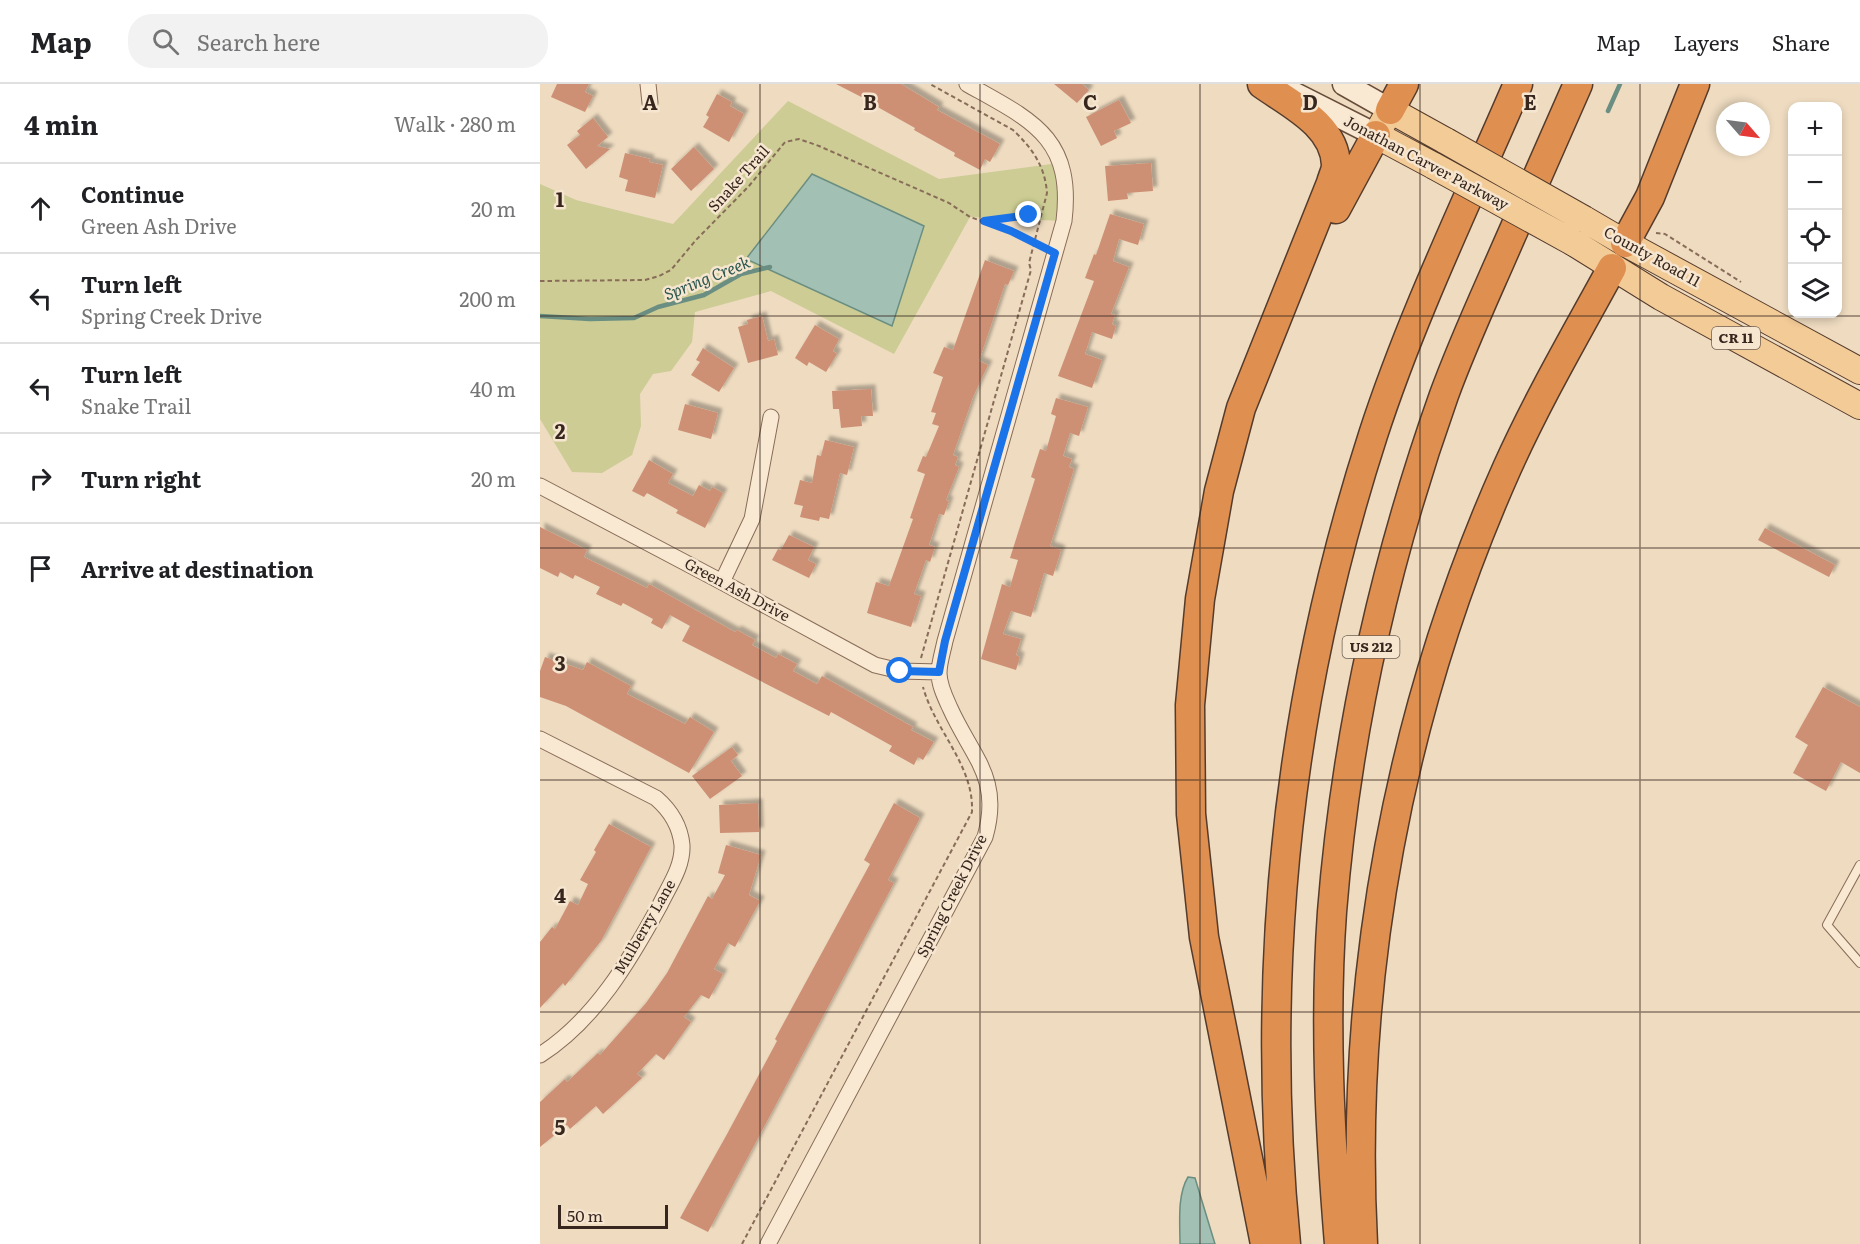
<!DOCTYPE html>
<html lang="en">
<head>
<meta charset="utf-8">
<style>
  :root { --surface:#fff; --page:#f2f2f2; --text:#202124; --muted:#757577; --line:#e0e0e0 }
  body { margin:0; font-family:Literata,serif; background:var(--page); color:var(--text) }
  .controls { position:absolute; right:18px; top:18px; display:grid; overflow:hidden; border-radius:12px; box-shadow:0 3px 9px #0003 }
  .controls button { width:54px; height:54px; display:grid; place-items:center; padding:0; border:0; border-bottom:2px solid var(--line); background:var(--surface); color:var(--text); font:30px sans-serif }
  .compass { position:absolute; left:1176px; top:18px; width:54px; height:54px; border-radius:50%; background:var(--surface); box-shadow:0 3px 9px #0003; rotate:118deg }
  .scale { position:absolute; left:18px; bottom:15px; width:110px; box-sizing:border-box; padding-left:6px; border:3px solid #37261d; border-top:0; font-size:16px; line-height:21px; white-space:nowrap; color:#37261d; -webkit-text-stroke:4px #f6e6d0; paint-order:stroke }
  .stop { position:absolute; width:18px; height:18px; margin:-14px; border:4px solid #1a73e8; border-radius:50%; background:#fff }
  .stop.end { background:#1a73e8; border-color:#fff; box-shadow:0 2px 6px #0008 }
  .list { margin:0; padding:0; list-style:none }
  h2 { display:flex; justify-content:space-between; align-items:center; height:78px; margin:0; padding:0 24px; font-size:26px }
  h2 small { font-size:20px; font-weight:400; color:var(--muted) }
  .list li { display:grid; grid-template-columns:39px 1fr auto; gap:18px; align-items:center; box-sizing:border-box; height:90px; padding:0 24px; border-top:2px solid var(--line) }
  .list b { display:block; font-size:22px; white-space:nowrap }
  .list p { margin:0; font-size:20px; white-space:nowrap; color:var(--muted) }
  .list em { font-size:20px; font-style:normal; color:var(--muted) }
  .icon { flex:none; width:33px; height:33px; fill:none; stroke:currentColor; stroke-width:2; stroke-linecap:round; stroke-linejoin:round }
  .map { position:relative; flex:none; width:1320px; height:1160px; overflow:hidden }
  header { display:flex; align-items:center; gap:36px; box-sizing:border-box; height:84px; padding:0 30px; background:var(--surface); border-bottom:2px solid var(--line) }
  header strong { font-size:28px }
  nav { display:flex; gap:33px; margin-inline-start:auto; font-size:21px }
  .search { width:420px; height:54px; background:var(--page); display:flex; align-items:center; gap:15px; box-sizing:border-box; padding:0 21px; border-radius:24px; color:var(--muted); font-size:22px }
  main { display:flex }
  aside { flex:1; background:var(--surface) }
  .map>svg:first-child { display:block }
  .green { fill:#cccc94 }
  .water { fill:#a3c0b4; stroke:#6a8e81; stroke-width:1.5 }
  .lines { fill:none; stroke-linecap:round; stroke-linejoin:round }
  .stream { stroke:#6a8e81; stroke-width:4.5 }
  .building { fill:#cd9075; filter:url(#shadow) }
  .lane-casing { stroke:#886c58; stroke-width:10 }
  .street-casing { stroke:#886c58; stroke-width:17 }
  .secondary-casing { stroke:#694d3b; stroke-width:25 }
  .primary-casing { stroke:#553b2c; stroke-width:28 }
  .highway-casing { stroke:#553b2c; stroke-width:31 }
  .path { stroke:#886c58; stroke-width:2; stroke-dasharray:4.5 3; stroke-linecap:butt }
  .lane { stroke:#f9e9d3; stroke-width:8 }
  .street { stroke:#f9e9d3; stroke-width:15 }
  .secondary { stroke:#f9e9d3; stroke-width:22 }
  .primary { stroke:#f3cb97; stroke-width:26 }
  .highway { stroke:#df8f4f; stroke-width:28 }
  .primary-bridge-casing { stroke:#553b2c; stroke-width:28; stroke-linecap:butt }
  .primary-bridge { stroke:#f3cb97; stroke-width:26 }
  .route { stroke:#1a73e8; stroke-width:8 }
  .grid { fill:none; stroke:#37261d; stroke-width:1.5; stroke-opacity:0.55 }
  .labels { text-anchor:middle; stroke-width:5; stroke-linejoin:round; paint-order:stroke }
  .shield { fill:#f6e6d0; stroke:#706053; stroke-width:1.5 }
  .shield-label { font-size:14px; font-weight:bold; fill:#37261d }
  .street-label { font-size:15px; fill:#37261d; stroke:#f6e6d0 }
  .water-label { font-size:16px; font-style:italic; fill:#2b574f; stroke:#f6e6d0 }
  .grid-label { font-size:20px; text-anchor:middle; font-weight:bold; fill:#37261d; stroke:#f6e6d0; stroke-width:5; stroke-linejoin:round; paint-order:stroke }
</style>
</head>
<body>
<header>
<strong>Map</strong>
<div class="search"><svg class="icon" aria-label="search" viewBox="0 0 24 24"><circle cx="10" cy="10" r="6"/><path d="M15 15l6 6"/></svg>Search here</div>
<nav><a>Map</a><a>Layers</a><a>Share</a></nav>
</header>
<main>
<aside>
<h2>4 min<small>Walk · 280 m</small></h2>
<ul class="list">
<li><svg class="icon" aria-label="ahead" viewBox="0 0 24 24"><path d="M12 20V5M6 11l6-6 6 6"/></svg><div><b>Continue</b><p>Green Ash Drive</p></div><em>20 m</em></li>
<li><svg class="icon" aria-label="left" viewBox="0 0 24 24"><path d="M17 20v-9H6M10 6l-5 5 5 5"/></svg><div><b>Turn left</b><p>Spring Creek Drive</p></div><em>200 m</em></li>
<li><svg class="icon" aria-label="left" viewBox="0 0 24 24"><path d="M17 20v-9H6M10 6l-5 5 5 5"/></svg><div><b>Turn left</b><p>Snake Trail</p></div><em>40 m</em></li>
<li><svg class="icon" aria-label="right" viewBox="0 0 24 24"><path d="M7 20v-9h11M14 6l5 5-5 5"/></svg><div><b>Turn right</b></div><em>20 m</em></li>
<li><svg class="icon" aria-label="arrive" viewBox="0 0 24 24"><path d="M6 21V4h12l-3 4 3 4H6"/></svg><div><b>Arrive at destination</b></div></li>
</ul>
</aside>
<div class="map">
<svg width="1320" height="1160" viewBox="0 0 1320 1160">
  <defs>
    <filter id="shadow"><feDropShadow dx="4.5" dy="-4.5" stdDeviation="1.5" flood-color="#0004"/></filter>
  </defs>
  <rect width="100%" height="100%" fill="#eedbc0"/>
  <!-- green -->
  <path class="green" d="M248,17L399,95L519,79L524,137L430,133L354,270L231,207L155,228L152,258L131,287L113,290L100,310L101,342L92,371L62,389L32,388L0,335V100L36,116L133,140Z"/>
  <!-- water -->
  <path class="water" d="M272,90L384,142L352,242L206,175Z
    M648,1093L655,1094L675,1160H640C640,1139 637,1111 648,1093Z"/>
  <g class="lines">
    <!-- stream -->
    <path class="stream" d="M1068,27L1080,0
      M0,232L50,235L94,234L118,223L164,211L201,190L230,183"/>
  </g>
  <!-- building -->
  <path class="building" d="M17,0H49L45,8L53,12L45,28L11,13Z
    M296,0H361L399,23L397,26L460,60L450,78L445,75L440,86L414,72L415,69L374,46L375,44L334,21L335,20Z
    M514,0H542L549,6L537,19Z
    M177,10L192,18L190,22L204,30L189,58L163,43L169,33L166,31Z
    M579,16L591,39L574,47L577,54L561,62L546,33Z
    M53,34L68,53L57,62L70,65L46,85L27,61L40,51L37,47Z
    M154,63L174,85L151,107L131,85Z
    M85,69L110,75L109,78L123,81L115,114L85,107L88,96L79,93Z
    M611,79L613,107L587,109L588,115L568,117L565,82Z
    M570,130L604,140L598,161L579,155L573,177L589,183L571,230L575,231L572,240L576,242L572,255L552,248L545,270L562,276L552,304L518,292L554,197L545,194L554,170L556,171Z
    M445,176L474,187L468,201L465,200L439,277L448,281L433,313L413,371L418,373L415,381L419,383L406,416L409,417L404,431L399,430L389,461L395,463L390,478L386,476L374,510L381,512L371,543L327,529L336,498L349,502L373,435L370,434L385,390L377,387L383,372L386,373L399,342L392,340L396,329L391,328L403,293L393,289L404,263L413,266Z
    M222,232L228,257L234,255L238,271L208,279L198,243L208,240L207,236Z
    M275,241L299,255L293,267L297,270L286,288L269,278L267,282L255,274Z
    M163,264L194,284L179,308L151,291L160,278L156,276Z
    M331,305L333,332H321L322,342L301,344L299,325H293L292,307Z
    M516,314L548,323L539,352L530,349L523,372L532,375L529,383L534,385L510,462L521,466L513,492L504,489L491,533L471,527L463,550L481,555L476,571L480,573L476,586L441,575L462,500L470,503L478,476L470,474L495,395L491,393L500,365L506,367L516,332L511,330Z
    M145,320L178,329L171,355L138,346Z
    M285,356L314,363L307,391L300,389L289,435L280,433L279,437L260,433L263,422L254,420L260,396L272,399L277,371L281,372Z
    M109,376L133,390L128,399L153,412L159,401L170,407L172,403L183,409L165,444L136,429L138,426L107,409L104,413L92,407Z
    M0,443L47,466L44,473L107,504L109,500L195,548L197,546L215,556L212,561L236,574L238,570L257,580L253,587L277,600L282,592L373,643L371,646L394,658L383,676L378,673L374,681L349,667L352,662L291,628L289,632L142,557L150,542L130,531L122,545L111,539L113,535L83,519L81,522L56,510L60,503L35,491L33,495L20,488L18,493L0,484Z
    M1225,444L1295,481L1289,493L1218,456Z
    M249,451L274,463L268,476L276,480L269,494L232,476L238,465L241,466Z
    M5,573L43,586L47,578L91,602L87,610L145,640L150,633L174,648L149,689L26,622L0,613V587Z
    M1283,603L1320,623V689L1301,678L1286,707L1253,689L1268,661L1255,653Z
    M192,663L198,671L191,677L202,692L170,715L152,692Z
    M218,719L219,748L180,749L179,721Z
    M354,719L380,734L348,796L354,799L168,1148L140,1134L186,1052L237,957L235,955L330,780L324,776Z
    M69,740L111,763L61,857L25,902L23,899L0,924V858L12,843L15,845L30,817L38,821L48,800L40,796L56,768L54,766Z
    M186,761L221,771L209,811L220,817L195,863L188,859L174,885L183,890L169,915L161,911L144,933L151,938L124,976L116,970L97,990L102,994L63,1030L56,1022L30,1045L27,1041L0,1063V1018L25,995L27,998L58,969L60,971L106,919L127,889L168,812L172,815L185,791L178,789Z"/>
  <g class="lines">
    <defs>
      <path id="lane" d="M1320,781L1287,841L1320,879"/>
      <path id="street" d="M108,0L110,19
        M0,402L182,498L335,581L360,587L399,588
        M182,498L212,435L231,333
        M0,655L116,714C130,726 140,741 142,761C143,783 129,802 120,821C90,876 55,936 0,971
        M228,1160L445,753C462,694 432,673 410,624C405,613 399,601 399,589C399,579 403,567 405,557L524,137C534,53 491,36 427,0"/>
      <path id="secondary" d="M804,0L850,26
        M751,8L836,51"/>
      <path id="primary" d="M894,82L836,51L850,26L906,57
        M1044,135L1085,159L1320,287
        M1034,159L1121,213L1320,322"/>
      <path id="highway" d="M722,0C750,20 795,41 796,81C796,87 792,94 791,99L701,324L679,407L660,515L650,621L651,730L664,853L725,1160
        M850,26L864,0
        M796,125L836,51
        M1085,159L1110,113L1155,0
        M746,1160C719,885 748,614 833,351C872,231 928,116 978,0
        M799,1160C790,1050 784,939 792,828C806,651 845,477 904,311C920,267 939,225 958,182C985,122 1011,61 1038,0
        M823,1160C809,895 859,626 967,384C998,315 1036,250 1072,184"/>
    </defs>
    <!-- lane casing -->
    <use href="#lane" class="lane-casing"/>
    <!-- street casing -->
    <use href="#street" class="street-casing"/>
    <!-- secondary casing -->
    <use href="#secondary" class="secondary-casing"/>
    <!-- primary casing -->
    <use href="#primary" class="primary-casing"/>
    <!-- highway casing -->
    <use href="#highway" class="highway-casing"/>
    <!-- path -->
    <path class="path" d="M448,137L502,130
      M1116,149L1125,150L1201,198
      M0,197L105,196L119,192L131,186L156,156L209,102L245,58L259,55L279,62L409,119L430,133L471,147L502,163
      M381,574L491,186L489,179L507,109C505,82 492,64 473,46L390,0
      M202,1160L432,728C434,681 395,647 383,603"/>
    <!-- lane -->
    <use href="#lane" class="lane"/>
    <!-- street -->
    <use href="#street" class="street"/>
    <!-- secondary -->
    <use href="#secondary" class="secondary"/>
    <!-- primary -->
    <use href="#primary" class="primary"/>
    <!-- highway -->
    <use href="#highway" class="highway"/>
    <defs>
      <path id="primary-bridge" d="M906,57L1044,135
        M894,82L1034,159"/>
    </defs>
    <!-- primary-bridge casing -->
    <use href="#primary-bridge" class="primary-bridge-casing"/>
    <!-- primary-bridge -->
    <use href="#primary-bridge" class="primary-bridge"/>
  </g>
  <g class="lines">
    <!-- route -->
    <path class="route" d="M360,587L399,588L405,557L515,169L471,147L444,137L489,131"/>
  </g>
  <!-- grid -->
  <path class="grid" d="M220,0V1160M440,0V1160M660,0V1160M880,0V1160M1100,0V1160M0,232H1320M0,464H1320M0,696H1320M0,928H1320"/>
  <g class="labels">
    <!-- shield labels -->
    <g class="shield">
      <rect x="1172" y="243" width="48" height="22" rx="4.5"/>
      <rect x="802.5" y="552" width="57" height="22" rx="4.5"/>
    </g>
    <g class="shield-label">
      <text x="1196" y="259">CR 11</text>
      <text x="831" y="568">US 212</text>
    </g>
    <!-- street labels -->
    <g class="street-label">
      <text transform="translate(886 79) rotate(28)" y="5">Jonathan Carver Parkway</text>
      <text transform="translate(199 95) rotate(-48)" y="5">Snake Trail</text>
      <text transform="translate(1112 173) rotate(29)" y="5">County Road 11</text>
      <text transform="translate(197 506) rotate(28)" y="5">Green Ash Drive</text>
      <text transform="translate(412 812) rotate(-63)" y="5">Spring Creek Drive</text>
      <text transform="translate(105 843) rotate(-60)" y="5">Mulberry Lane</text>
    </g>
    <!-- water labels -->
    <g class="water-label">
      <text transform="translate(167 194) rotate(-22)" y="6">Spring Creek</text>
    </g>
  </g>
  <g class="grid-label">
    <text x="110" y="26">A</text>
    <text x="330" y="26">B</text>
    <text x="550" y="26">C</text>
    <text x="770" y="26">D</text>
    <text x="990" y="26">E</text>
    <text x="20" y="123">1</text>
    <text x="20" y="355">2</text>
    <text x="20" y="587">3</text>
    <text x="20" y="819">4</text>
    <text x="20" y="1051">5</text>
  </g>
</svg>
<div class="controls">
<button>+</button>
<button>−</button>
<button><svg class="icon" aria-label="locate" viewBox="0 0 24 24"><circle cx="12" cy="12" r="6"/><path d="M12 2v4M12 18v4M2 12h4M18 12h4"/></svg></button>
<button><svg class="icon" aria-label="layers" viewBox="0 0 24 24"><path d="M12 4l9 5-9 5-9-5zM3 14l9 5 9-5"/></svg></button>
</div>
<svg class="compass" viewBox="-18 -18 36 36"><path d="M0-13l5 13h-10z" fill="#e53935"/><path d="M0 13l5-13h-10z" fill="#757577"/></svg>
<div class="scale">50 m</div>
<div class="stop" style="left:360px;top:587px"></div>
<div class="stop end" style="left:489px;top:131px"></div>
</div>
</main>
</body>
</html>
